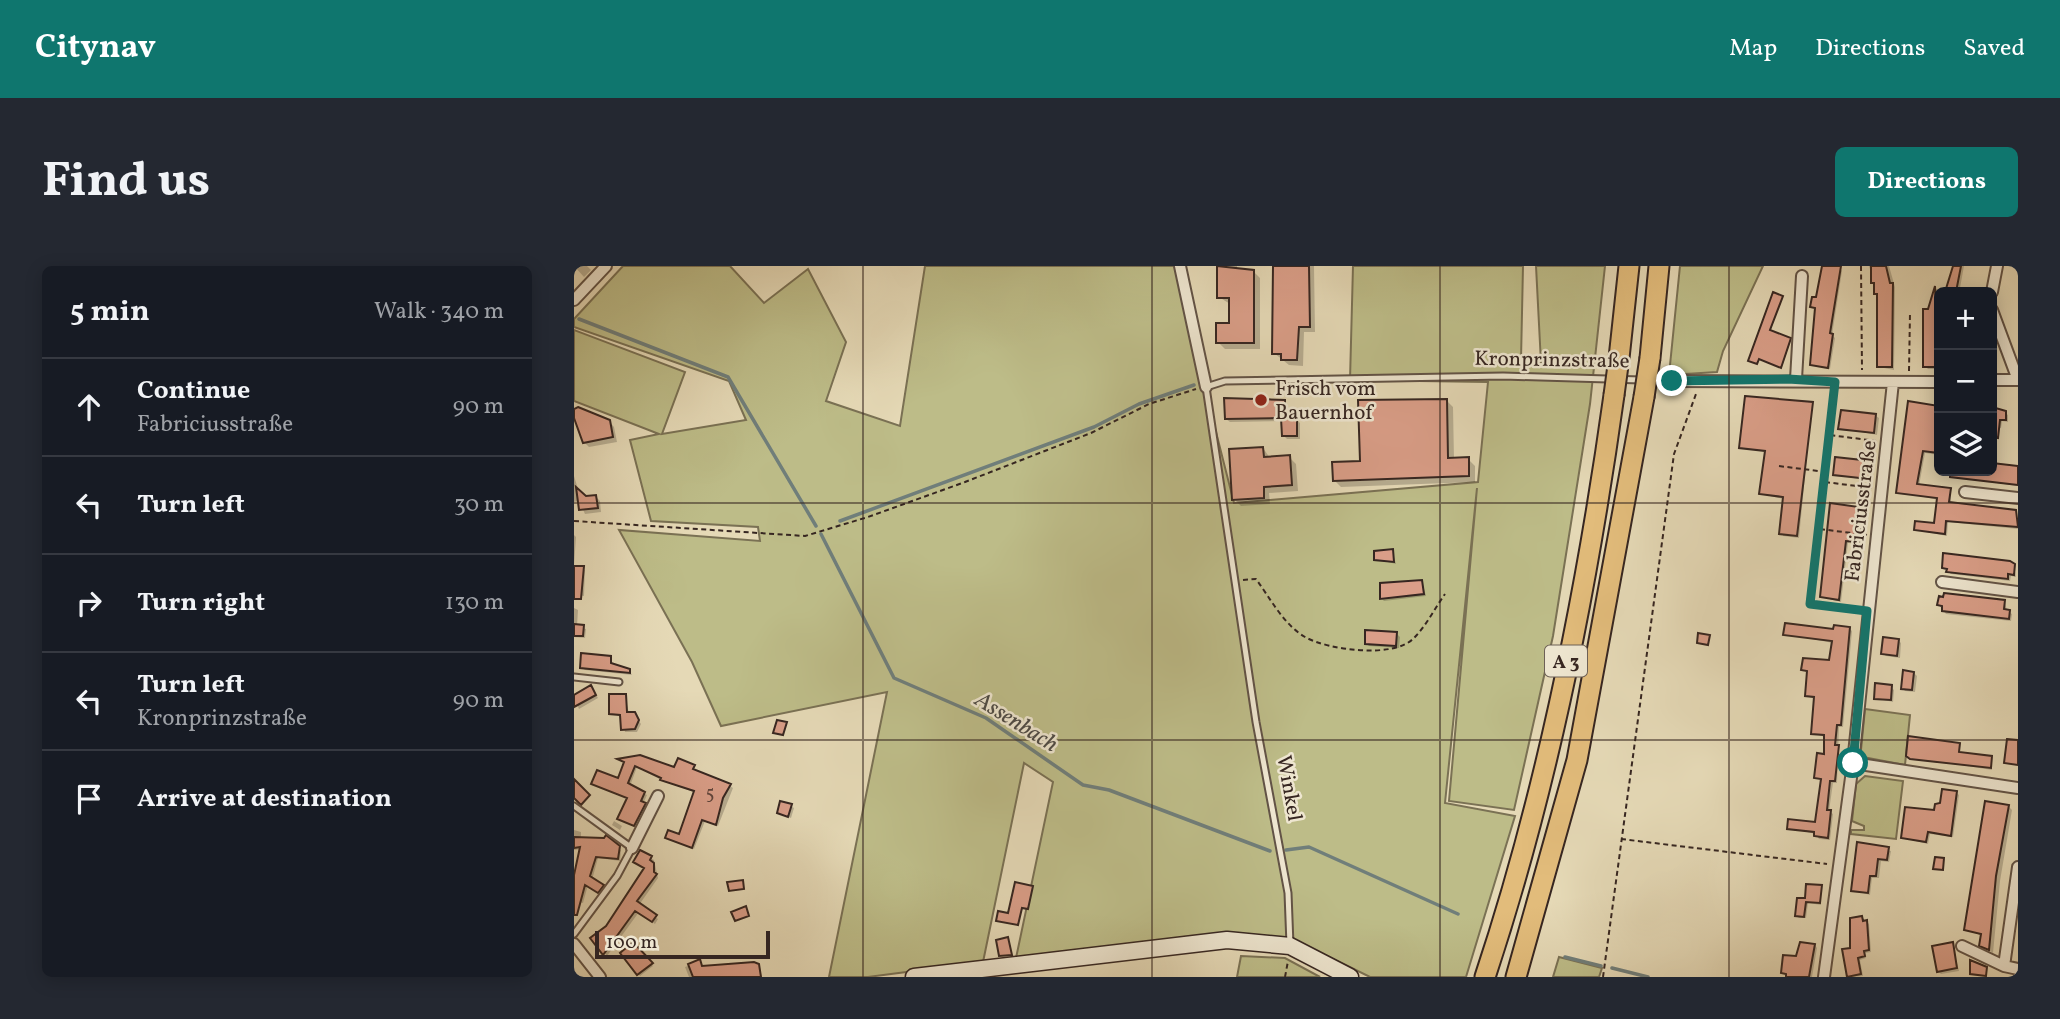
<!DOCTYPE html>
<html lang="en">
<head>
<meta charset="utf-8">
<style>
  :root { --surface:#171b24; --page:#242831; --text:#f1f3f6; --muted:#9ea1a6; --line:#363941; --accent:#0f766e }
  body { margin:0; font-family:Vollkorn,serif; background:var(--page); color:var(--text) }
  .controls { position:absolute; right:21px; top:21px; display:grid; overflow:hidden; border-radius:10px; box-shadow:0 4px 18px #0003 }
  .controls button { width:63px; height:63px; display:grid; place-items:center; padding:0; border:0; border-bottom:2px solid var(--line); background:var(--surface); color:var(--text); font:35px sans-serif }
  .scale { position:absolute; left:21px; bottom:18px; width:175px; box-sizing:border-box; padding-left:7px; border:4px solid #362621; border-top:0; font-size:19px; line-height:24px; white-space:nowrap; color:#362621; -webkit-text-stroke:5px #eee6d0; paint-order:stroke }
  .stop { position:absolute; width:21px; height:21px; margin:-16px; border:5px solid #0f766e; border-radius:50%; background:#fff }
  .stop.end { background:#0f766e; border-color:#fff; box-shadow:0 2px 7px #0008 }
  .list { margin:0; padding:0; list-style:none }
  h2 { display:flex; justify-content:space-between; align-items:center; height:91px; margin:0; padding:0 28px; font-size:30px }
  h2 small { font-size:23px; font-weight:400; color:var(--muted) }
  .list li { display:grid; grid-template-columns:46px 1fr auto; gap:21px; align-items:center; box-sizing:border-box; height:98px; padding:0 28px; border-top:2px solid var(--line) }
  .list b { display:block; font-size:26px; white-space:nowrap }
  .list p { margin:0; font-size:23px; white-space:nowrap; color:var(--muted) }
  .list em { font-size:23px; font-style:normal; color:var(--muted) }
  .icon { flex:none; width:38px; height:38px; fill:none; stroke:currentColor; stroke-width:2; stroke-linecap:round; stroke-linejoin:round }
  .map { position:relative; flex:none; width:1444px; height:711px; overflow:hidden; border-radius:10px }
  header { display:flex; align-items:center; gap:42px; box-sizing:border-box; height:98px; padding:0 35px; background:var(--accent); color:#fff }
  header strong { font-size:33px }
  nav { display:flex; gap:38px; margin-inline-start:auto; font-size:24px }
  .intro { display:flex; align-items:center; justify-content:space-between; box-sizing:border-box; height:168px; padding:0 42px }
  h1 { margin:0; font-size:49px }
  .button { padding:18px 32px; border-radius:10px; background:var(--accent); color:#fff; font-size:24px; font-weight:700 }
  main { display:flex; gap:42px; padding:0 42px }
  aside { flex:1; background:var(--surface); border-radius:10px; box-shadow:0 4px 18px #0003 }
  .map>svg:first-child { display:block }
  .green { fill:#bdbc88; stroke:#7a7154; stroke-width:2 }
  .shadow { fill:#0003 }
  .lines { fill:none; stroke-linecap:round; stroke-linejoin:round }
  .stream { stroke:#707e7a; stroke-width:3.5 }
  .building { fill:#da9e88; stroke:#362621; stroke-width:2 }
  .lane-casing { stroke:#625346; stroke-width:9 }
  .street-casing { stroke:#625346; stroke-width:14 }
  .secondary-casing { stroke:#362621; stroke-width:19 }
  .highway-casing { stroke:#362621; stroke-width:23 }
  .path { stroke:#362621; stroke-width:2; stroke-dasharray:5 3.5; stroke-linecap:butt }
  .lane { stroke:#eee6d0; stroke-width:5 }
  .street { stroke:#eee6d0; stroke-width:10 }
  .secondary { stroke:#eee6d0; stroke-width:16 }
  .highway { stroke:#e2bc7b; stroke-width:19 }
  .highway-bridge-casing { stroke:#362621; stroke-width:23; stroke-linecap:butt }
  .highway-bridge { stroke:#e2bc7b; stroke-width:19 }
  .route { stroke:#0f766e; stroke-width:9 }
  .grid { fill:none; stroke:#362621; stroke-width:2; stroke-opacity:0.55 }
  .poi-dot { fill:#8f2418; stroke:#eee6d0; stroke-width:2.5 }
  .labels { text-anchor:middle; stroke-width:5; stroke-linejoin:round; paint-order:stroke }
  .number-label { font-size:18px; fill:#5f443b }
  .shield { fill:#eee6d0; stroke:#6d6056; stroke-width:2 }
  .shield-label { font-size:19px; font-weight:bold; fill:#362621 }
  .street-label { font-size:21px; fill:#362621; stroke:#eee6d0 }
  .poi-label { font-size:21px; fill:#362621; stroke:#eee6d0; text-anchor:start }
  .water-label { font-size:23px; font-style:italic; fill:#4e4b46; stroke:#eee6d0 }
</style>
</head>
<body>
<header>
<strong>Citynav</strong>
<nav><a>Map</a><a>Directions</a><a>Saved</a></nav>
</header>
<div class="intro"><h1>Find us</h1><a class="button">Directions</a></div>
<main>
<aside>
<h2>5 min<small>Walk · 340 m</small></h2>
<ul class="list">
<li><svg class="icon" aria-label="ahead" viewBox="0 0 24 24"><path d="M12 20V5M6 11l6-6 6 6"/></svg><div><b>Continue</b><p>Fabriciusstraße</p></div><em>90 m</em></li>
<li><svg class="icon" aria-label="left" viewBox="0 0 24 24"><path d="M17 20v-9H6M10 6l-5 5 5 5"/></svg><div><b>Turn left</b></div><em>30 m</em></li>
<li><svg class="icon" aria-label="right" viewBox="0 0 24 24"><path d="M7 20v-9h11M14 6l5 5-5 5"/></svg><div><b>Turn right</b></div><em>130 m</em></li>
<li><svg class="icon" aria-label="left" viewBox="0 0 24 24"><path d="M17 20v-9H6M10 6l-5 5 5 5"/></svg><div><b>Turn left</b><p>Kronprinzstraße</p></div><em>90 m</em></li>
<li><svg class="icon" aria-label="arrive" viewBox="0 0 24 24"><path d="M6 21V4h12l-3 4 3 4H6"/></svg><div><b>Arrive at destination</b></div></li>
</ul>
</aside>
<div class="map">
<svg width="1444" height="711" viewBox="0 0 1444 711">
  <rect width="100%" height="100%" fill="#e5d9b6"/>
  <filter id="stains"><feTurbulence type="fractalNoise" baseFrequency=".00286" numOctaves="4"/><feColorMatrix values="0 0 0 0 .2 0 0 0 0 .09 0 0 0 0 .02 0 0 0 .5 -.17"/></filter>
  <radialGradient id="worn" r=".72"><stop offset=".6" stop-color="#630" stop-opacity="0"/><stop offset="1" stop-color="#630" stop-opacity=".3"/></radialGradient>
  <!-- green -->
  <path class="green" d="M49,0H156L190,37L234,3L272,76L252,135L326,160L351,0H610L627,107L660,237L904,216L914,116L776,114L779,0H949L947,94L967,97L962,0H1031L1016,138L979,370L940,544L875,535L903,222L871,537L941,550L892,711H796L717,672L442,692L479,516L450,497L409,696L294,711H255L313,426L147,460L118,396L45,264L186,275L184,261L77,255L56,174L85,168L0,135V64L111,106L88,168L172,154L155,115L0,61V53Z
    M1106,0H1189L1149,85L1143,106L1095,109Z
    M1291,443L1336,449L1331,499L1289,491L1287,484Z
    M1291,510L1329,515L1322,573L1277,568V564H1290V560L1278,555L1282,518Z
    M667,690L711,692L746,711H663Z
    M985,691L1028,702L1025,711H979Z"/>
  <!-- shadow -->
  <path class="shadow" d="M0,0H13L17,4L10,11Z
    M645,0H663V5H679L686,12V83H651L644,76L656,59V38L645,31Z
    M701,0H740L741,66H730L729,100L715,99L700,87Z
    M1249,0H1265L1268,5L1258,69L1261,72L1256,103L1238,98L1242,43L1238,40L1243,33Z
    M1295,0H1315L1321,21L1320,104L1305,101V31Z
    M1378,0H1390L1386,22L1393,26H1373L1380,4Z
    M1362,23L1373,26H1365V103H1354L1351,100L1356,45Z
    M1208,31L1196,66L1217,74L1208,101L1186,93L1184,98L1177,95Z
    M872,134L879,141L880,193H894L901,200V216L767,221L760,214Z
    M710,136L714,140V153H722L726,157V173H713L709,169V155L656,156L652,153Z
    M1335,137L1365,141V189L1351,187L1345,220L1376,223L1377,238L1441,246L1444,263L1374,256L1373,270L1342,264L1362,259L1365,234L1324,226Z
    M1238,138L1225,272L1209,270L1210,233L1187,228L1192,186L1167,181Z
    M1418,142L1427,143L1434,149V156L1428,155L1427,162L1418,160Z
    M0,146L35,155L40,161L43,176L15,181L10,176Z
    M1302,150L1305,152L1303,169L1266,162Z
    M689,182L696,192L715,191L722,198L724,225L695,227L696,238L667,240L660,233Z
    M1296,196L1299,199L1297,215L1261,209Z
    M1418,199L1444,202V220L1380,211L1381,205H1418Z
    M0,210L5,226L12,232L22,231L26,235L27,246L11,248L5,235L0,236Z
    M1257,239L1294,246L1287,278L1274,277L1267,336L1248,331Z
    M0,269L2,271L0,300Z
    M818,285L822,298L801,293Z
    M1440,300L1442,311L1437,310L1436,315L1377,308L1370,301Z
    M0,301L11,304L10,330L3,329L0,324Z
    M848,316L852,330L810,335L807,332Z
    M1431,336L1433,345L1438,348L1437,355L1372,348L1365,339Z
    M0,342L4,344L3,360L12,363L11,372L0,371Z
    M1275,362L1278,365L1269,461H1265L1263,517H1259L1255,545L1259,548L1256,574L1245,573L1242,568L1215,562L1243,558L1248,514L1242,511L1251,490V471L1239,467L1241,433L1233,430L1235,407L1229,404L1257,395L1259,377L1211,368Z
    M823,368L826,371L825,382L795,380L792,377Z
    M1324,374L1327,377L1326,392L1312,390L1309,387Z
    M36,392L40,400L55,405L58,409L11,404L8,401Z
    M1340,407L1343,410L1341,426L1331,425L1329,422Z
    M1317,421L1320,424L1319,436L1301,432Z
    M19,424L24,432L5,443L0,431Z
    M51,429L55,448H60L67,458L63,466H51L48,451L37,447Z
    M1385,478L1386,487L1417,491L1418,504L1336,491Z
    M52,497L101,503L120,500L121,505L156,520L159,522L144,560L131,555L120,583L96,574L93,572L106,570L121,526L91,516L63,501L56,520L73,529L69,538L73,541L63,561L48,555L54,533L19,518L45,514Z
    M1382,526L1385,529L1379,571L1356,568L1354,578L1329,572Z
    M217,540L220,542L217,552L205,547Z
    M1434,540L1438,544L1426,615L1419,687L1407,679L1408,670L1392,663Z
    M40,555L48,560L46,564L38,559Z
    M0,564L7,566V573L47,584L46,595L24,592L18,614L31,623L27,628L14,619L9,637L0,635L7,583L0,584Z
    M1284,578L1317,585L1315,596L1307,595L1305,612H1298L1296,629L1279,624Z
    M67,586L80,594L84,612L65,639L84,653L81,658L65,646L33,690L19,672L33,661L72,603Z
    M1247,621V639L1234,637L1232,652H1225L1222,649L1232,634Z
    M1288,651L1295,658L1297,686L1291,687L1292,692L1286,694L1289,710L1275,711L1278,683Z
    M1378,678L1385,705L1367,708L1364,705Z
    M59,679L79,700L66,710L48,687Z
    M1241,679L1243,682L1238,711H1213L1209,706Z
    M125,696L129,702L185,700L188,711H115L111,701Z"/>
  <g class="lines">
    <!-- stream -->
    <path class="stream" d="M5,53L154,111L242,260
      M266,255L520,161L565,138L620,119
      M247,268L320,412L412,452L509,519L535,524L696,585
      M712,584L735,581L884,648
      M991,691L1027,700
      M1038,702L1074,711"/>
  </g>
  <!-- building -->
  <path class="building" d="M643,0L680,4V77H642V57H655V32H643Z
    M699,0H735L736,61H725L723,94H707V88H698Z
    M1248,0H1267L1256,67L1259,68L1254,102L1236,99L1241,42L1236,41L1238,31H1242Z
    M1297,0H1312L1316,17H1319L1318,101H1303V28H1300V17H1297Z
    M1379,0H1387L1382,26H1371Z
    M1361,20L1364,101H1349V43H1354Z
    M1199,26L1209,30L1196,64L1217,72L1207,102L1185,93L1183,98L1174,95Z
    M1171,130L1239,136L1223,270L1205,268L1209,231L1185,228L1191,185L1165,182Z
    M650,132L711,134V151H723V170H708L707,152L651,153Z
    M873,133L874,192L895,191V210L759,215L758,196L786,195L784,134Z
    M1334,135L1365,140V187L1349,185L1343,218L1377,222L1375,236L1442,244L1444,261L1372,255L1371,268L1340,264L1341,255L1360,257L1363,232L1322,227Z
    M4,141L36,154L39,171L9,177L0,152V143Z
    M1418,141L1432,145V154H1426L1424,172L1418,171Z
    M1267,144L1302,148L1300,167L1264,163Z
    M689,181L690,191L716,189L718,219L690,221V232L658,234L655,183Z
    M1261,191L1297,195L1295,213L1259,209Z
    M1418,197L1444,200V219L1376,211V205H1418Z
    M2,221L12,230L22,229L24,242L5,244Z
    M1256,237L1292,242L1284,276L1272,275L1265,334L1246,331Z
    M819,283L820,296L800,294V285Z
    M1369,287L1436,295L1441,298L1440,309L1434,308V313L1372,306L1373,303L1368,302Z
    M0,300H10L7,333H0Z
    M848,314L850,328L806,333V317Z
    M1370,327L1431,334L1430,343L1436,344L1435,353L1368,345V340L1363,339L1365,330L1369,331Z
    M1211,357L1259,363L1260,359L1276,361L1267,459H1263L1261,479H1265L1261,515H1256L1253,544H1257L1254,572L1240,570V566L1213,563L1214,553L1241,556L1247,513L1240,512L1243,487L1250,488V469L1237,468L1240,431L1231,430L1233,405L1227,404L1229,392L1255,394L1258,375L1209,369Z
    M0,358L10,359L9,370H0Z
    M791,364L823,366L822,380L791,378Z
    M1124,367L1136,369L1134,379L1123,377Z
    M1309,371L1325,373L1323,390L1307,388Z
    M7,387L37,390V397L56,403V407L6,402Z
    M1329,404L1340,406L1338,424L1327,423Z
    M1301,417L1318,419L1317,434L1300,433Z
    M17,419L22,429L0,441V429Z
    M35,428H52L53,446H61L65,454L61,463L47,464L46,449L35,448Z
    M203,454L213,456L209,469L199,467Z
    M1334,470L1386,477L1385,486L1418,490L1417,502L1336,493L1332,490Z
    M1433,473L1444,474V499L1430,497Z
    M66,489L100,501L104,492L121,499L119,503L157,518L149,532L142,559L128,554L118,582L91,572L94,564L105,568L120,525L86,514L87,512L61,500L54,517L71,526L67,535L72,537L60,560L43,553L53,532L17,518L23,504L44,512L50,496L43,493Z
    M0,513L16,529L7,539L0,532Z
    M1368,523L1383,525L1377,570L1354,566L1352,576L1327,572L1331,541L1360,544L1361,538L1366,537Z
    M206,535L218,538L214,551L203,547Z
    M1411,535L1435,539L1422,610L1415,684L1405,680L1407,668L1390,664Z
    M32,569L46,580L44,593L22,591L16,610L30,619L24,627L11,619L3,649H0V609L6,581L0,582V571L30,572Z
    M1283,576L1315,581L1313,594L1304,593L1302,610H1296L1294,627L1277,625Z
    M66,584L78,590L76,594L80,597V606L83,608L63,635L83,649L78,656L61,645L29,689L16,672L32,660L70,602L59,596Z
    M1361,591L1370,592L1369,604L1359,603Z
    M169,614L170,623L155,625L153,616Z
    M441,616L459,620L454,643L448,642L444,659L422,655L424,645L434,647Z
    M1232,618L1248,619L1246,637L1232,636L1230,651L1221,650L1223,632H1231Z
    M172,640L175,650L161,655L157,646Z
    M1288,650L1289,655L1293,654L1295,684L1290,685L1291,690L1284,692L1287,708L1273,711L1268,683L1276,682V652Z
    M434,671L438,689L425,690L422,674Z
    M59,676L79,697L63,709L46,687Z
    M1226,676L1241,678L1235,711H1212V708L1207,707L1209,689L1222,690Z
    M1379,676L1383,702L1363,706L1358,680Z
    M126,693L128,700L180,696L185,698L187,711H119L114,698Z
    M1396,694L1413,701L1412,710L1396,708Z"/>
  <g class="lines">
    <defs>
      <path id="lane" d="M1077,114L1098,115
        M0,411L45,416
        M0,540L58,582L43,610L0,668
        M716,679L714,627L682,456L632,121L651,115L929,110L1067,114"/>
      <path id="street" d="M606,0L632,121
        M1418,26L1423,0
        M0,34L32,0
        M1418,44L1444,114H1418
        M1222,113L1228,10
        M1098,115L1365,116
        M1391,226L1444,232
        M1368,316L1444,326
        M1279,497L1444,522
        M58,582L84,530
        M0,678L26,711
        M1388,680L1430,700L1444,703
        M1430,700L1444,601
        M1250,711L1279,497L1319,116"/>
      <path id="secondary" d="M340,711L653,674L716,680L776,711"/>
      <path id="highway" d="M1045,92L1055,0
        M1076,92L1085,0
        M911,711C973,525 1013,323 1040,129
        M942,711L1003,494L1070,131"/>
    </defs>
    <!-- lane casing -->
    <use href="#lane" class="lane-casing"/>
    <!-- street casing -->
    <use href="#street" class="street-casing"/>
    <!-- secondary casing -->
    <use href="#secondary" class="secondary-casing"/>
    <!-- highway casing -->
    <use href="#highway" class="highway-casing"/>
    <!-- path -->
    <path class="path" d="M1287,0L1288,104
      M1335,105L1336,47
      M1260,127L1256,169L1302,175
      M1256,169L1236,338L1282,344
      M1205,200L1252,206
      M1251,216L1298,222
      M0,255L231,270L294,251L391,216L517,167L575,138L622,123
      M1246,263L1293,269
      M669,314L682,313C696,332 710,359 731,371C754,384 820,393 840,372C852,360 861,342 871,328
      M1047,573L1253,598
      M711,711L714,695
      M1029,711L1100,188L1122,128"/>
    <!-- lane -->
    <use href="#lane" class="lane"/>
    <!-- street -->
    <use href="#street" class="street"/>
    <!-- secondary -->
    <use href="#secondary" class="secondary"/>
    <!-- highway -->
    <use href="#highway" class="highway"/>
    <defs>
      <path id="highway-bridge" d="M1040,129L1045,92
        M1070,131L1076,92"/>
    </defs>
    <!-- highway-bridge casing -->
    <use href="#highway-bridge" class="highway-bridge-casing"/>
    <!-- highway-bridge -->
    <use href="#highway-bridge" class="highway-bridge"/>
  </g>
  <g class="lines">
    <!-- route -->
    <path class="route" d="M1098,115L1214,113L1261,116L1236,338L1293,345L1279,497"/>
  </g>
  <!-- grid -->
  <path class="grid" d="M289,0V711M578,0V711M866,0V711M1155,0V711M0,237H1444M0,474H1444"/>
  <!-- markers -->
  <circle class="poi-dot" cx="687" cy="134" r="7"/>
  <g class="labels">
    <!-- number labels -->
    <g class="number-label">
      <text x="136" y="533">5</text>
    </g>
    <!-- shield labels -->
    <rect class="shield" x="971" y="379.5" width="42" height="31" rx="5"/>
    <g class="shield-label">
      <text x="992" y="402">A 3</text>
    </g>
    <!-- street labels -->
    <g class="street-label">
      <text transform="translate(978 93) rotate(1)" y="7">Kronprinzstraße</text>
      <text transform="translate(1286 245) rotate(-83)" y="7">Fabriciusstraße</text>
      <text transform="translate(716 522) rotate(80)" y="7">Winkel</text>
    </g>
    <!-- poi labels -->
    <g class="poi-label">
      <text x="701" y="129">Frisch vom<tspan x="701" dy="24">Bauernhof</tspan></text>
    </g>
    <!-- water labels -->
    <g class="water-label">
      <text transform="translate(443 455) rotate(32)" y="8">Assenbach</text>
    </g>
  </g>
  <rect width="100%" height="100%" filter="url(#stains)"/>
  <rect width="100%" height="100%" fill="url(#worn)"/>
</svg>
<div class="controls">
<button>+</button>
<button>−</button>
<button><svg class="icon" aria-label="layers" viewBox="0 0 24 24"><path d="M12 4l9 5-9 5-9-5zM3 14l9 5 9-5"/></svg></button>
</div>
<div class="scale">100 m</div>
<div class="stop" style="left:1279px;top:497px"></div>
<div class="stop end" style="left:1098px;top:115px"></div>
</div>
</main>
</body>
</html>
